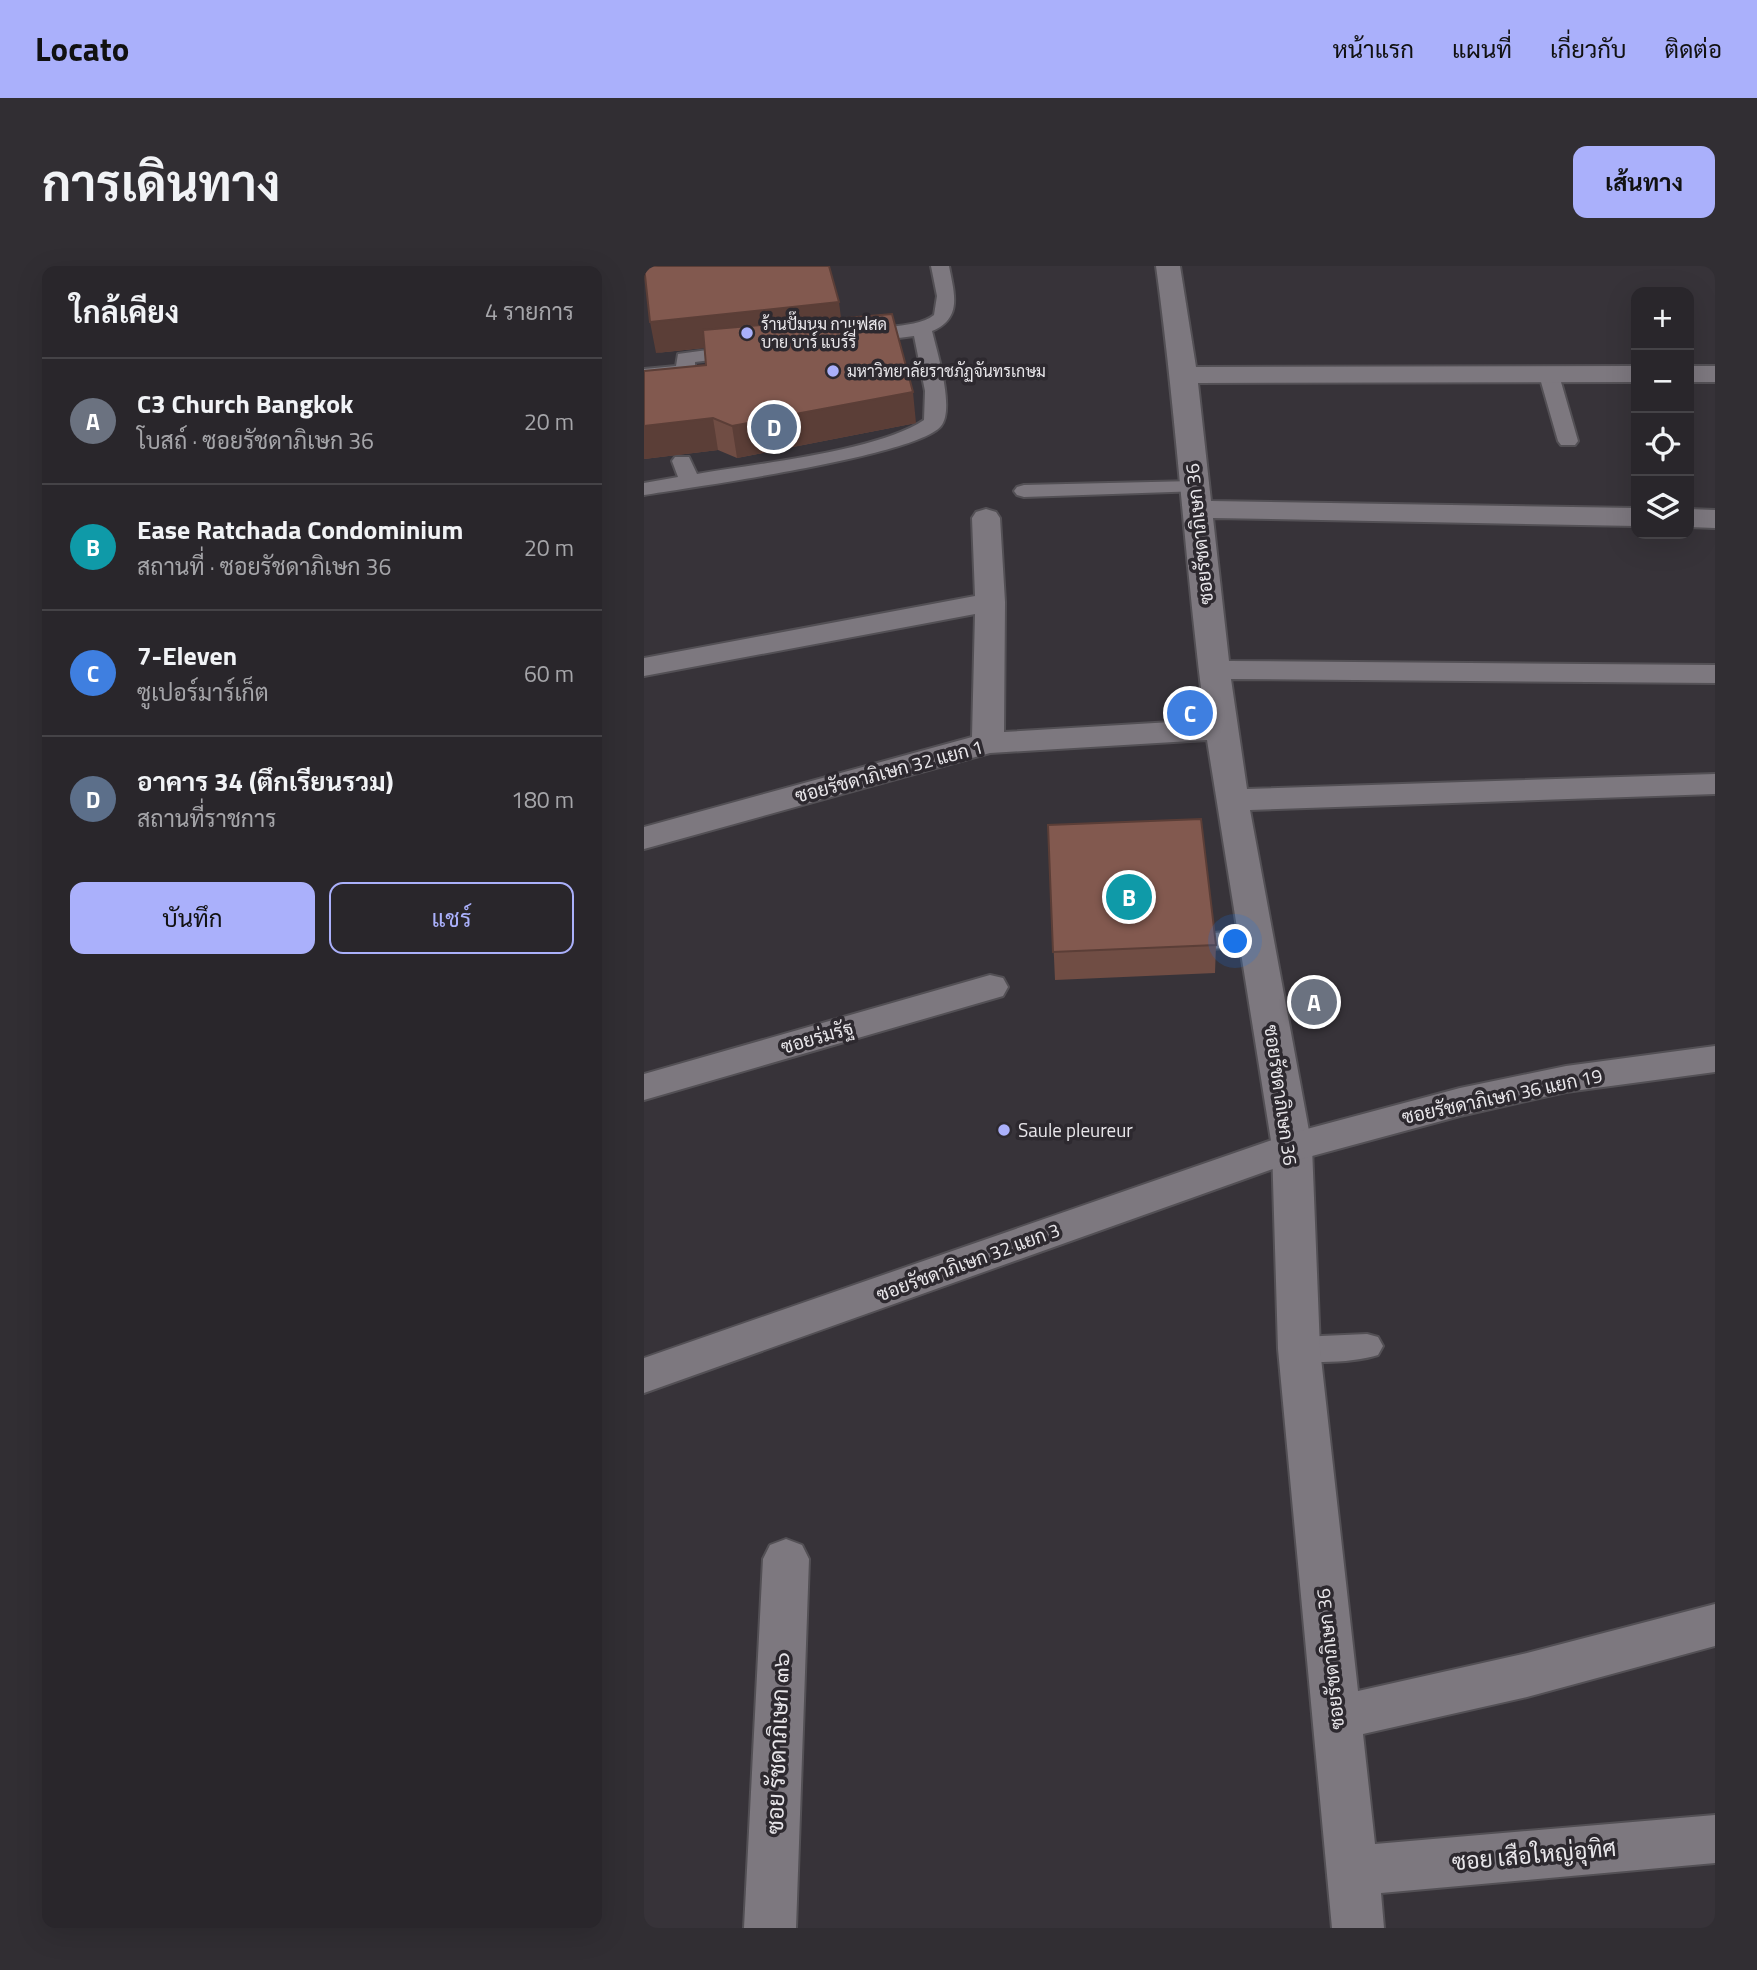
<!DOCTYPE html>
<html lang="th">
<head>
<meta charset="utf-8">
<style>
  :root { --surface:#29262b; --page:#312e33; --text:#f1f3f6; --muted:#a5a5a9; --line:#454347; --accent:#aab0fb }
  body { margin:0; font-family:"Titillium Web",Sarabun,sans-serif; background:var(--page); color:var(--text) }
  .controls { position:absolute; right:21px; top:21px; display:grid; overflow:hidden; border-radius:14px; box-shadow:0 7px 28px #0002 }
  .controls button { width:63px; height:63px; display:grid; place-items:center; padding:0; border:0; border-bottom:2px solid var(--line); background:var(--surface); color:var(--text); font:35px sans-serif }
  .you { position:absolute; left:592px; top:676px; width:24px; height:24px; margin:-18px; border:5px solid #fff; border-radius:50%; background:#1a73e8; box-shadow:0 0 0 10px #1a73e833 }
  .badge { display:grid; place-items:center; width:46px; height:46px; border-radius:50%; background:var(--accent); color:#fff; font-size:23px; font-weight:700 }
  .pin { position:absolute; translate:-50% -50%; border:4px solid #fff; box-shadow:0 2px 7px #0006 }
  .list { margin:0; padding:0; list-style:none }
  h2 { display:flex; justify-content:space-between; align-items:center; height:91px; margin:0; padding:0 28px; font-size:30px }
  h2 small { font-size:23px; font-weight:400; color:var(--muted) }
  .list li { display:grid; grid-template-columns:46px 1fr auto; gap:21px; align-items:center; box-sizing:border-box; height:126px; padding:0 28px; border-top:2px solid var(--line) }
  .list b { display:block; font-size:26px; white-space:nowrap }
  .list p { margin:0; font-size:23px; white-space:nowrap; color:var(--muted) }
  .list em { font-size:23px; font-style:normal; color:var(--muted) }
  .actions { display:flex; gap:14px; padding:21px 28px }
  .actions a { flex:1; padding:16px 0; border:2px solid var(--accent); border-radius:14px; text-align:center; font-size:24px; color:var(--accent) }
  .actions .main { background:var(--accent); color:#111 }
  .icon { flex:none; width:38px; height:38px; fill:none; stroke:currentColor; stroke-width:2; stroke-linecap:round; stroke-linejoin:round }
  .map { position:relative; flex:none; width:1071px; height:1662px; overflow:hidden; border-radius:14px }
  header { display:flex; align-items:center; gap:42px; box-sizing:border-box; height:98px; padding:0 35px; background:var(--accent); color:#111 }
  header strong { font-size:33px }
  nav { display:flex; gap:38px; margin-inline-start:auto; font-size:24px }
  .intro { display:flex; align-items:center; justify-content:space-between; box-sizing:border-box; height:168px; padding:0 42px }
  h1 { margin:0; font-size:49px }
  .button { padding:18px 32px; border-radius:14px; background:var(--accent); color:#111; font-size:24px; font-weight:700 }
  main { display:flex; gap:42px; padding:0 42px }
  aside { flex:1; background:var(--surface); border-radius:14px; box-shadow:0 7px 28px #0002 }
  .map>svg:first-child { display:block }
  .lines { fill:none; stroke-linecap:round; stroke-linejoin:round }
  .service-casing { stroke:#535055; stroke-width:4 }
  .minor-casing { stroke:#535055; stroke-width:4 }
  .tertiary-casing { stroke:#535055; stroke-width:4 }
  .service { fill:#7d787f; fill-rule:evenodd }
  .minor { fill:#7d787f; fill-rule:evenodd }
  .tertiary { fill:#7d787f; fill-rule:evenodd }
  .wall { fill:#704d44 }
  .shaded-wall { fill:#5b3e37 }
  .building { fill:#82594f; stroke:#5b3e37; stroke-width:2 }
  .poi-dot { fill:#aab0fb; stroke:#2d292f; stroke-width:2.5 }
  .labels { text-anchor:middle; stroke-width:7; stroke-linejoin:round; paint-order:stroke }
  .far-poi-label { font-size:16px; fill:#e8e6ea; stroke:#2d292f; text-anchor:start }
  .street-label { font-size:19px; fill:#e8e6ea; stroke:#2d292f }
  .poi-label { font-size:19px; fill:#e8e6ea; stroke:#2d292f; text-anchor:start }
  .near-street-label { font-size:23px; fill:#e8e6ea; stroke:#2d292f }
</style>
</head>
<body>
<header>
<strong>Locato</strong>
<nav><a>หน้าแรก</a><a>แผนที่</a><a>เกี่ยวกับ</a><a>ติดต่อ</a></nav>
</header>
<div class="intro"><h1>การเดินทาง</h1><a class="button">เส้นทาง</a></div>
<main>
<aside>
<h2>ใกล้เคียง<small>4 รายการ</small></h2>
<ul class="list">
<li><span class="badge" style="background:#6b7280">A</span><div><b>C3 Church Bangkok</b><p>โบสถ์ · ซอยรัชดาภิเษก 36</p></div><em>20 m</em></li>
<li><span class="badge" style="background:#0f9aa8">B</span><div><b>Ease Ratchada Condominium</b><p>สถานที่ · ซอยรัชดาภิเษก 36</p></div><em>20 m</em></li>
<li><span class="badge" style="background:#3f7fe0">C</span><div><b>7-Eleven</b><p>ซูเปอร์มาร์เก็ต</p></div><em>60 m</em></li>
<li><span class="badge" style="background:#5c6f8a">D</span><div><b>อาคาร 34 (ตึกเรียนรวม)</b><p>สถานที่ราชการ</p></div><em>180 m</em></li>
</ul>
<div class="actions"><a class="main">บันทึก</a><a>แชร์</a></div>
</aside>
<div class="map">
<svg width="1071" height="1662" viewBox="0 0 1071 1662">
  <rect width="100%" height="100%" fill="#373339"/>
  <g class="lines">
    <defs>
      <path id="service" d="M287,0H305C310,27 319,52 288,65C293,86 311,143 297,160C273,190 49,221 0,229V217L34,211L28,195L31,191H45L53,208C110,198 235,185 280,154L281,125L270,70L216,77L207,71C220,56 268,66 290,49L293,30Z
        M100,79L109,85L107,89L51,96V105L42,111L0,115V103L32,100L34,88Z
        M905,103L915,109L934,175L931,179H917L914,175L895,109Z
        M550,215L557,217L560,221L557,225L380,231L373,229L370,225L373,221L380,219Z
        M612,663L621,666L625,672L621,678L568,683L559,680L555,674L559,668Z
        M723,1068L734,1071L739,1080L734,1089C713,1096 665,1099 644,1092L639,1083L644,1074L655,1071Z"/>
      <path id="minor" d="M512,0H536L552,101L992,100V116L554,117L567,235L992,242V260L569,252L585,395L1071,399V417L587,413L603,523L1071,508V528L606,544L668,881L676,1083L714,1425L883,1387L1071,1338V1380L883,1431L719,1468L731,1578L1071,1549V1597L737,1627L740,1662H688L634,1083L628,881L563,474L346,487L0,583V561L328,471L331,348L0,410V392L331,330L328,252L332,246L342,243L352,246L356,252L361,336L360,466L561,454C541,302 533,152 512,0Z
        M1045,100H1071V116H1045Z
        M1045,243L1071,244V262L1045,261Z
        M346,709L359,712L364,721L359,730L0,834V808Z
        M142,1273L158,1279L165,1293L152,1662H100L119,1293L126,1279Z"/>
      <path id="tertiary" d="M1071,780V806L922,826L816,850L657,893L0,1127V1092L648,867L816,822L922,800Z"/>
    </defs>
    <!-- service casing -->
    <use href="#service" class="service-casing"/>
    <!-- minor casing -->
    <use href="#minor" class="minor-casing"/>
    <!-- tertiary casing -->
    <use href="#tertiary" class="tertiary-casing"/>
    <!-- service -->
    <use href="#service" class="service"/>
    <!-- minor -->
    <use href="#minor" class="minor"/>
    <!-- tertiary -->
    <use href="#tertiary" class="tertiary"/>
  </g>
  <!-- wall -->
  <path class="wall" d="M197,52L272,157L93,192L74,184L0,193V105L62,99L60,82L12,87Z
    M404,559L572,679L571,707L411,714Z"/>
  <!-- shaded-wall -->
  <path class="shaded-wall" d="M195,36L199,67L12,87L6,56Z
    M269,126L272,157L93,192L88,160Z
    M69,152L74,184L0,193V160Z"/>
  <!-- building -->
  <path class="building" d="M0,0H185L195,36L6,56Z
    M248,48L269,126L88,160L69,152L0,160V105L62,99L59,64Z
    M557,553L572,679L409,686L404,559Z"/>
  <!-- markers -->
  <g class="poi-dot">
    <circle cx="103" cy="67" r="7"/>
    <circle cx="189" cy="105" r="7"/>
    <circle cx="360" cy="864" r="7"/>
  </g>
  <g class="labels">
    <!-- far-poi labels -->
    <g class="far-poi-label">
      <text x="117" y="64">ร้านปั๊มนม กาแฟสด<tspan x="117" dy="18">บาย บาร์ แบร์รี่</tspan></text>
      <text x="203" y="111">มหาวิทยาลัยราชภัฏจันทรเกษม</text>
    </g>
    <!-- street labels -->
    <g class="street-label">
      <text transform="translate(555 268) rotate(-96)" y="7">ซอยรัชดาภิเษก 36</text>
      <text transform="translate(245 505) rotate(-15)" y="7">ซอยรัชดาภิเษก 32 แยก 1</text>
      <text transform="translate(173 771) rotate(-16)" y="7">ซอยร่มรัฐ</text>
      <text transform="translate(637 829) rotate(82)" y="7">ซอยรัชดาภิเษก 36</text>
      <text transform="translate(858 830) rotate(-12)" y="7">ซอยรัชดาภิเษก 36 แยก 19</text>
      <text transform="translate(324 996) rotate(-20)" y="7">ซอยรัชดาภิเษก 32 แยก 3</text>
      <text transform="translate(686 1393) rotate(-96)" y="7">ซอยรัชดาภิเษก 36</text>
    </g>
    <!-- poi labels -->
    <g class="poi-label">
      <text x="374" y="871">Saule pleureur</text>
    </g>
    <!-- near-street labels -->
    <g class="near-street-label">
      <text transform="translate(134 1477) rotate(-88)" y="8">ซอย รัชดาภิเษก ๓๖</text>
      <text transform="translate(890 1589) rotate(-5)" y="8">ซอย เสือใหญ่อุทิศ</text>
    </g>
  </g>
</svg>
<div class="controls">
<button>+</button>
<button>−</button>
<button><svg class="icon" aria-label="locate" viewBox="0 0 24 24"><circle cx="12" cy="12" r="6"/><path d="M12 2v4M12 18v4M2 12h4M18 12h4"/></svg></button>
<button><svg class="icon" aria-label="layers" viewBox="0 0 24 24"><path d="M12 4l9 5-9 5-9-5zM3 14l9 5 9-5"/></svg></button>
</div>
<div class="you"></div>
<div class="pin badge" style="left:670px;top:736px;background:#6b7280">A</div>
<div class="pin badge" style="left:485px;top:631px;background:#0f9aa8">B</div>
<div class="pin badge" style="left:546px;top:447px;background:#3f7fe0">C</div>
<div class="pin badge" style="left:130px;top:161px;background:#5c6f8a">D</div>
</div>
</main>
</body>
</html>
